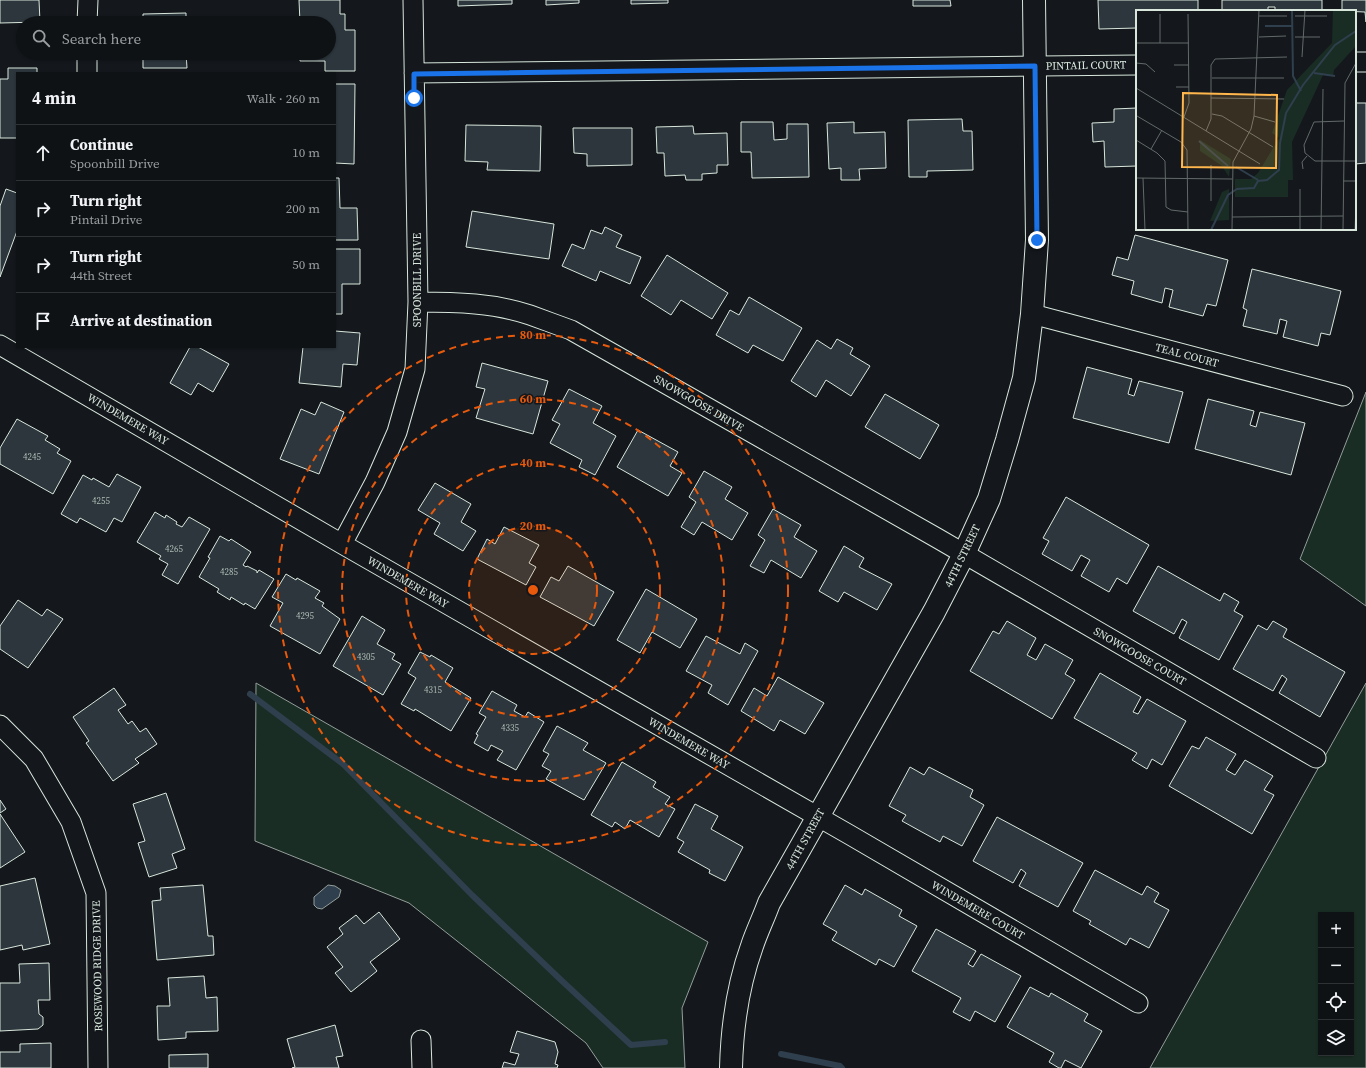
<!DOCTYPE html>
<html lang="en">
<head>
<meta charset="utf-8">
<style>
  :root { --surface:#0f1215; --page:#1d2022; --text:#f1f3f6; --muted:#9b9ea0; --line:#2f3234 }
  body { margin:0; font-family:"Source Serif 4",serif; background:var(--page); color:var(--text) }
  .controls { position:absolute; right:12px; bottom:12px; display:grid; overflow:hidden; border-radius:0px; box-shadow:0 1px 3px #0004 }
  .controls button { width:36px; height:36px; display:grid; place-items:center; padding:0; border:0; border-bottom:1px solid var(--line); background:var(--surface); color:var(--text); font:20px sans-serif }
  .stop { position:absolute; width:12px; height:12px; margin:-9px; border:3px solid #1a73e8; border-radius:50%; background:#fff }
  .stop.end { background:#1a73e8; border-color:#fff; box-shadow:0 1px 4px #0008 }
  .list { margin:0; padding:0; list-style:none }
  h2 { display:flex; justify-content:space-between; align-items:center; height:52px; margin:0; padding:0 16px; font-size:17px }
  h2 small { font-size:13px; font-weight:400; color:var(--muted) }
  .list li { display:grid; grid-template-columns:26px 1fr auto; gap:12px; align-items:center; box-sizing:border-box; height:56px; padding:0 16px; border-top:1px solid var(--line) }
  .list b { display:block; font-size:15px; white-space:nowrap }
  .list p { margin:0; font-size:13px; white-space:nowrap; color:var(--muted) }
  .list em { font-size:13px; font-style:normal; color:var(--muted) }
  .icon { flex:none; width:22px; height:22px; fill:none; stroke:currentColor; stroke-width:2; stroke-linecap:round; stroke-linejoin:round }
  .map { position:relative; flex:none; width:1366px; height:1068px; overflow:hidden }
  .search { position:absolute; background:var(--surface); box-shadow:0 1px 3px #0004; left:16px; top:16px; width:320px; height:44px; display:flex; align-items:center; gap:10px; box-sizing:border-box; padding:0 14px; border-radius:22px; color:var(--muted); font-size:15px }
  .panel { position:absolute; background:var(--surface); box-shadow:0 1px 3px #0004; left:16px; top:72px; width:320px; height:276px; border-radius:0px }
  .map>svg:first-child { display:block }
  .green { fill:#1a2d24; stroke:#939e99; fill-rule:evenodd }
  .water { fill:#2f3f4d; stroke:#939e99 }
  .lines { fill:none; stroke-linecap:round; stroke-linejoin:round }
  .stream { stroke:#2f3f4d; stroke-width:6 }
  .building { fill:#2c363c; stroke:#d8e6dc }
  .street-casing { stroke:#d8e6dc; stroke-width:21 }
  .secondary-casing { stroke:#d8e6dc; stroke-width:24 }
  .street { stroke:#14181c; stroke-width:19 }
  .secondary { stroke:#14181c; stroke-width:22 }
  .route { stroke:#1a73e8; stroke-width:5 }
  .ring { fill:none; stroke:#e8590c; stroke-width:2; stroke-dasharray:7 5 }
  .labels { text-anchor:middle; stroke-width:3; stroke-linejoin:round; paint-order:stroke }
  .number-label { font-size:9px; fill:#adbab4 }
  .street-label { font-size:11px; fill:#d8e6dc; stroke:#14181c }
  .inset-river { fill:none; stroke:#2f3f4d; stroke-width:2 }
  .inset-road { fill:none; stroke:#626a69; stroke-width:1 }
  .view { fill:#ffb74d; fill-opacity:0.15; stroke:#ffb74d; stroke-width:2 }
  .inset-edge { fill:none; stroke:#d8e6dc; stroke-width:2 }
  .centre { fill:#e8590c; stroke:#14181c; stroke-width:2 }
  .ring-label { font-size:12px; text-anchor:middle; font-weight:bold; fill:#e8590c; stroke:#14181c; stroke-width:3; stroke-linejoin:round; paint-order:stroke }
</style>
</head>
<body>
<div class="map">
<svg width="1366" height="1068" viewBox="0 0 1366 1068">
  <rect width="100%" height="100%" fill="#14181c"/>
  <!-- green -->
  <path class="green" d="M1366,392V606L1300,559Z
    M256,683L708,942L682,1008L685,1068H603L586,1043L409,903L255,841Z
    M1366,683V1068H1150ZM1321,915H1351V1053H1321Z"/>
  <!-- water -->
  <path class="water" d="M328,885L335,886L341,890L339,897L322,909L317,908L314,905V897Z"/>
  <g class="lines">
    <!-- stream -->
    <path class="stream" d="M250,694L343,764L472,895L561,980L631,1045L665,1042
      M781,1054L840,1066L842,1068"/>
  </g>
  <!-- building -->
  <path class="building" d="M0,0H39L40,22L0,23Z
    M299,0H340V14H345V30H355V71H325V61H300V53H329V23H300Z
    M458,0H512V4L458,6Z
    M546,0H579V3L546,5Z
    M631,0H668V3L631,4Z
    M913,0H950L951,6H913Z
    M1098,0H1198V11H1137V28L1099,29Z
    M1222,0H1322V11H1275V7H1268V11H1222Z
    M1342,0H1366V22L1365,12L1342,11Z
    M186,13V23H143V14Z
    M143,53H186L187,68H143Z
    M8,68H37V73H17V138H0V79H8Z
    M335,84H355L354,164L335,163Z
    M1355,103H1366V163L1355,164Z
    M1137,108V166L1105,167L1104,141L1093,142L1092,123L1114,122V109Z
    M962,119L963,131H972L973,170L927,171V177H909L908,120Z
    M741,122H773L774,140L787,139V124H808L809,177L752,178L751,152H741Z
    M854,122V133L885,132L886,168L859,169L860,180H841V168L829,169L827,123Z
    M466,125L541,126L540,171L487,170L488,162L465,161Z
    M693,126L694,134L727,133L728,165H717V173L702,174V180H686L685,175L665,176L664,153H657L656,127Z
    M573,128H632V165L587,166V154L574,153Z
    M335,178H339L340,208H357L358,240H335Z
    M6,189L17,193V231L0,277V206Z
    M472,211L554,224L549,259L466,247Z
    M605,227L622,235L616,247L641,257L630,284L600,271L596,281L562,266L572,244L584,249L591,230L602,234Z
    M1135,235L1228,260L1216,306L1207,304L1203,316L1169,307L1173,290L1165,288L1162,303L1131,294L1134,281L1112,275L1117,257L1128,260Z
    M335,249H360V284H342V314H335Z
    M667,255L728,293L712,319L681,300L671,315L641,296Z
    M1252,269L1341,291L1330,335L1321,333L1318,346L1283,337L1287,321L1280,319L1277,334L1243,326L1247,310L1243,308Z
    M749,297L802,328L783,361L753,345L748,353L716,335L730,310L739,315Z
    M335,331L360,333L357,365L343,364L341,387L299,383L303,347H335Z
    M837,339L853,348L850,354L870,366L851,396L826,380L816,397L791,381L817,340L831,349Z
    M190,347H198L229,364L213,392L198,383L191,395L170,383Z
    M482,363L548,381L533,434L476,418L485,389L476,387Z
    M1087,367L1132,379L1128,394L1134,396L1139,381L1183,392L1169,443L1073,418Z
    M569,389L602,406L593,423L616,436L595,475L579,467L582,460L550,443L560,424L552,420Z
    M885,394L939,425L920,459L865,427Z
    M1208,399L1254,411L1250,425L1256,427L1260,412L1305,423L1291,475L1195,449Z
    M321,402L344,412L319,474L280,459L301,409L315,415Z
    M17,419L48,436L45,440L60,449L57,453L71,461L53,494L0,464V448Z
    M638,430L678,452L670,466L682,473L668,496L617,467Z
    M704,471L732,487L725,499L748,513L732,540L702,522L694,535L681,527L696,502L689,497Z
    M117,474L141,487L122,522L114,518L106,532L80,518L77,523L61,514L83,475L92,480L93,478L109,487Z
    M435,483L471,504L461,522L476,531L463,551L434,534L440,523L418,510Z
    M1066,497L1149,545L1127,584L1117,578L1109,592L1081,576L1090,560L1081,555L1072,571L1042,554L1049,541L1043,538Z
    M773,509L801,525L794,537L817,551L801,578L771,560L764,573L750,566L765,540L758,535Z
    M155,512L165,518L166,515L177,522L176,524L182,527L189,517L210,529L178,584L162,575L168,564L159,559L161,556L137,542Z
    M504,527L539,545L529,563L536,567L526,585L477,559L487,539L495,544Z
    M220,536L229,541L231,539L251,552L243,565L246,567L247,566L257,571V573L259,570L274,579L255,609L245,603L244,605L231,597L230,600L217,592L219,589L199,577L210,558L208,557Z
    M844,546L864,558L859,567L892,584L877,610L844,592L838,602L819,591Z
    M568,566L614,592L594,626L540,597L551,577L559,581Z
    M1158,566L1220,601L1224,593L1239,602L1234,611L1243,616L1219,660L1179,638L1187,622L1182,619L1174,634L1133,611Z
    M286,574L296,580L297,578L320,591L315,598L324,603L322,606L340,619L320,654L270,626L283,603L272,597Z
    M646,589L697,619L680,648L652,632L640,653L617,640Z
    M18,600L42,616L47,609L63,619L28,668L0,649V626Z
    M362,616L385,630L377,644L395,654L392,659L401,664L383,695L333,666Z
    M1007,621L1036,638L1027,655L1036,660L1045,644L1073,660L1065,674L1075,680L1052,719L970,671L993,631L999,634Z
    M1273,621L1287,629L1283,637L1345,672L1320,717L1279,693L1287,679L1282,675L1273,691L1233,669L1258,625L1267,630Z
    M706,636L740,654L745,643L758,651L728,705L708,693L712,685L686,671Z
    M420,652L430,657L431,655L453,668L445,682L471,698L451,731L415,709L414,711L401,704L416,678L408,673Z
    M1100,673L1141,697L1133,712L1138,714L1147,699L1186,721L1162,765L1152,759L1147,769L1132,760L1137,753L1074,718Z
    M778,677L824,703L805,734L780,720L774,731L741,711L754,688L767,696Z
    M114,688L126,705L118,710L128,724L132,721L140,732L146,728L157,744L135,759L139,763L113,781L86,743L89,741L73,717Z
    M492,691L517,705L514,711L525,717L528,712L544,722L516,770L497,760L503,751L491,745L488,751L474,743L478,735L476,734L486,717L479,713Z
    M557,726L588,743L583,750L606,763L584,800L546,779L551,771L542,766L549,754L543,751Z
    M1206,737L1236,754L1226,770L1235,775L1245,760L1273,776L1264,790L1274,795L1252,834L1169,786L1192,746L1199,749Z
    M622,762L656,782L653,787L670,797L665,804L675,809L659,837L630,820L625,829L615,822L612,827L591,815Z
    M910,767L924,775L929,767L973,790L970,797L984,805L962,846L943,836L940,842L902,821L906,815L889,806Z
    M166,793L185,849L172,854L177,868L149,877L138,843L145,841L133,804Z
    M0,800L6,809L0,813Z
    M695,804L718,816L711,829L743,847L725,881L709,873L710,870L678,852L684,842L677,838Z
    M0,814L25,852L0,868Z
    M997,817L1083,863L1058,907L1019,886L1026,873L1021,869L1013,883L973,861Z
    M1095,870L1142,895L1147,886L1159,893L1154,902L1169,910L1149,948L1130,938L1126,945L1089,924L1091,921L1073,911Z
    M35,878L50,944L23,950L22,945L0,950V886Z
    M203,885L208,936H213L214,955L157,960L152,901L161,900L160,888Z
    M845,885L862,895L865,889L902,910L899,916L917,926L894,967L879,959L876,965L832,940L837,932L823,924Z
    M379,912L400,939L370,962L377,971L351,992L335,973L343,967L327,947L343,934L339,928L356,915L364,924Z
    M936,929L976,951L968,964L973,967L981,954L1021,976L995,1022L975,1011L970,1021L953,1012L961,998L912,971Z
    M49,963L50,1000H38L39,1014L43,1017V1025L38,1029L0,1031V983H20L19,964Z
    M204,976L206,998L217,997L218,1031L186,1032V1038L158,1040L157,1006H170L168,978Z
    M1030,987L1049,997L1051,993L1088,1014L1084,1021L1102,1031L1081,1068L1065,1060L1061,1068H1059L1049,1062L1054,1053L1007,1027Z
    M335,1025L343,1056L336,1057L339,1068H292L295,1067L287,1039Z
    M517,1031L555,1042L558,1052L555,1064L558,1065L557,1068H502L504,1062L515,1065L519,1054L510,1052Z
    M51,1043V1068H0V1052H20V1044Z
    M208,1054V1068H169V1055Z"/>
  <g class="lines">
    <defs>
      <path id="street" d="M87,23L88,0
        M1355,62H1366
        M87,73V53
        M414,73L1137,65
        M418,302C456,302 495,303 530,315C544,320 557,325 571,330L937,538L1316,758
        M1032,314L1343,396
        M0,345L342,544L850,835L1138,1003
        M342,544L375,482L397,432L415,369L418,302L413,0
        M0,725L34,759L71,822L96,893L98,1068
        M421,1040L422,1068"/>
      <path id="secondary" d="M731,1068C732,1027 738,985 752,946C757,931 764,917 769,903L934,612L964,554L989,499L1007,440L1024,378L1032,314L1037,240L1034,0"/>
    </defs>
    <!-- street casing -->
    <use href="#street" class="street-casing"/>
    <!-- secondary casing -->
    <use href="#secondary" class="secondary-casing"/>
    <!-- street -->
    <use href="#street" class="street"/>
    <!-- secondary -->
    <use href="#secondary" class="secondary"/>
  </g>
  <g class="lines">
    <!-- route -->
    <path class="route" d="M414,98V74L1035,66L1037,240"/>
  </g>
  <!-- distance rings -->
  <circle cx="533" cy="590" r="64" fill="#e8590c" fill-opacity=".12"/>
  <g class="ring">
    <circle cx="533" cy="590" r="64"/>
    <circle cx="533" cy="590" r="127"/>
    <circle cx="533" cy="590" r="191"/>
    <circle cx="533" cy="590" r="255"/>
  </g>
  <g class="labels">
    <!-- number labels -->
    <g class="number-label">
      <text x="32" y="460">4245</text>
      <text x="101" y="504">4255</text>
      <text x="174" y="552">4265</text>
      <text x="229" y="575">4285</text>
      <text x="305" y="619">4295</text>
      <text x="366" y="660">4305</text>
      <text x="433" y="693">4315</text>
      <text x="510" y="731">4335</text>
    </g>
    <!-- street labels -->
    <g class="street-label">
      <text transform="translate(1086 65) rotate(-1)" y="4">PINTAIL COURT</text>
      <text transform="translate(417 280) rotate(-90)" y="4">SPOONBILL DRIVE</text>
      <text transform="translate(1187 355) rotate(15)" y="4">TEAL COURT</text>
      <text transform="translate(699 403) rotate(30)" y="4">SNOWGOOSE DRIVE</text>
      <text transform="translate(128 419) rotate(30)" y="4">WINDEMERE WAY</text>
      <text transform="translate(962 556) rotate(-64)" y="4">44TH STREET</text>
      <text transform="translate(408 582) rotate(30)" y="4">WINDEMERE WAY</text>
      <text transform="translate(1140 656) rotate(30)" y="4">SNOWGOOSE COURT</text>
      <text transform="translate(689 743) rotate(30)" y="4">WINDEMERE WAY</text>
      <text transform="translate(805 839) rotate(-61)" y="4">44TH STREET</text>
      <text transform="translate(978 910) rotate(30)" y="4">WINDEMERE COURT</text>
      <text transform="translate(97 966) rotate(-91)" y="4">ROSEWOOD RIDGE DRIVE</text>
    </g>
  </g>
  <!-- overview -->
  <g transform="translate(1136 10)">
    <rect width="220" height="220" fill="#14181c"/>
    <path d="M197,0H220V36L198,60L197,66L187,65L156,132L157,170H152V187H99V169H115L122,163L143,128L136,123L151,80L196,33ZM64,130L95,149L93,167L86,156L64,141ZM93,179V210L74,211L86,182Z" fill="#1a2d24"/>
    <path class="inset-river" d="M156,0L157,66L165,81M129,16H156M178,63L199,66M63,131L92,156M100,157L122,170M75,220L92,185L101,179L118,178L122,171L131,170L143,160L144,133L150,103L167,75L199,35L220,21"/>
    <path class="inset-road" d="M24,4V33M123,6H151M159,6H191M123,27L150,26M159,27H184M0,33H53M166,47L169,0M0,53L10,54L19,62M38,55H53M76,68H148M40,77H53M0,78L124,154M75,88L148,89M76,104L86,106L137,137M1,106L45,132L51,140L52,220M118,106L139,112M48,107L53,93L52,4M208,111L178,112L168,135L169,143L179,151H220M70,121L75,109V55L79,49L151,47M0,130L21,143L29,151L30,197L35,200L52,202M15,139L26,120M167,159L166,152L171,146M0,168L96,169M7,168L9,220M207,171H220M164,179V220M75,191V155M96,207L207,206M96,220L97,152L115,119L118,106L123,0M185,220L187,79M207,220L209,73L220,53M219,220L220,195"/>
    <path class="view" d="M47,83L141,85L140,158L46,157Z"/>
    <rect width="220" height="220" class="inset-edge"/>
  </g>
  <circle cx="533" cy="590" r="6" class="centre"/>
  <g class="ring-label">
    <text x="533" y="339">80 m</text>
    <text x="533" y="403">60 m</text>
    <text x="533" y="467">40 m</text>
    <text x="533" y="530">20 m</text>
  </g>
</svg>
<div class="controls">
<button>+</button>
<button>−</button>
<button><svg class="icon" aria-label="locate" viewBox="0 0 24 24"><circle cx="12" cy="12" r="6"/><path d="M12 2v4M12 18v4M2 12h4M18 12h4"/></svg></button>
<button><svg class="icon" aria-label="layers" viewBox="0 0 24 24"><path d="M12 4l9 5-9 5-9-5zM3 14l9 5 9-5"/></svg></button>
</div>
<div class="stop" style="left:414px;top:98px"></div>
<div class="stop end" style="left:1037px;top:240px"></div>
<div class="search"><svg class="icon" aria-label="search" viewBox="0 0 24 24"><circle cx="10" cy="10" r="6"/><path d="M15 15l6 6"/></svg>Search here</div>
<section class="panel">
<h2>4 min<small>Walk · 260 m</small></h2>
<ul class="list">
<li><svg class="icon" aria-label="ahead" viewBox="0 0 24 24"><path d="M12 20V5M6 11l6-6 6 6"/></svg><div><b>Continue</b><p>Spoonbill Drive</p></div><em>10 m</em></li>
<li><svg class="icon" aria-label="right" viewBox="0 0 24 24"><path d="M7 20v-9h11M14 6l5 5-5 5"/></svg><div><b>Turn right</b><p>Pintail Drive</p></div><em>200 m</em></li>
<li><svg class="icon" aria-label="right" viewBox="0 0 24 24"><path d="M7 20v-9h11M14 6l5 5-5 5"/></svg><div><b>Turn right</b><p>44th Street</p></div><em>50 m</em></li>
<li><svg class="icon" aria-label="arrive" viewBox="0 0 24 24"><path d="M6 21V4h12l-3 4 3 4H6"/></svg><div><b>Arrive at destination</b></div></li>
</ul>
</section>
</div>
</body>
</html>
